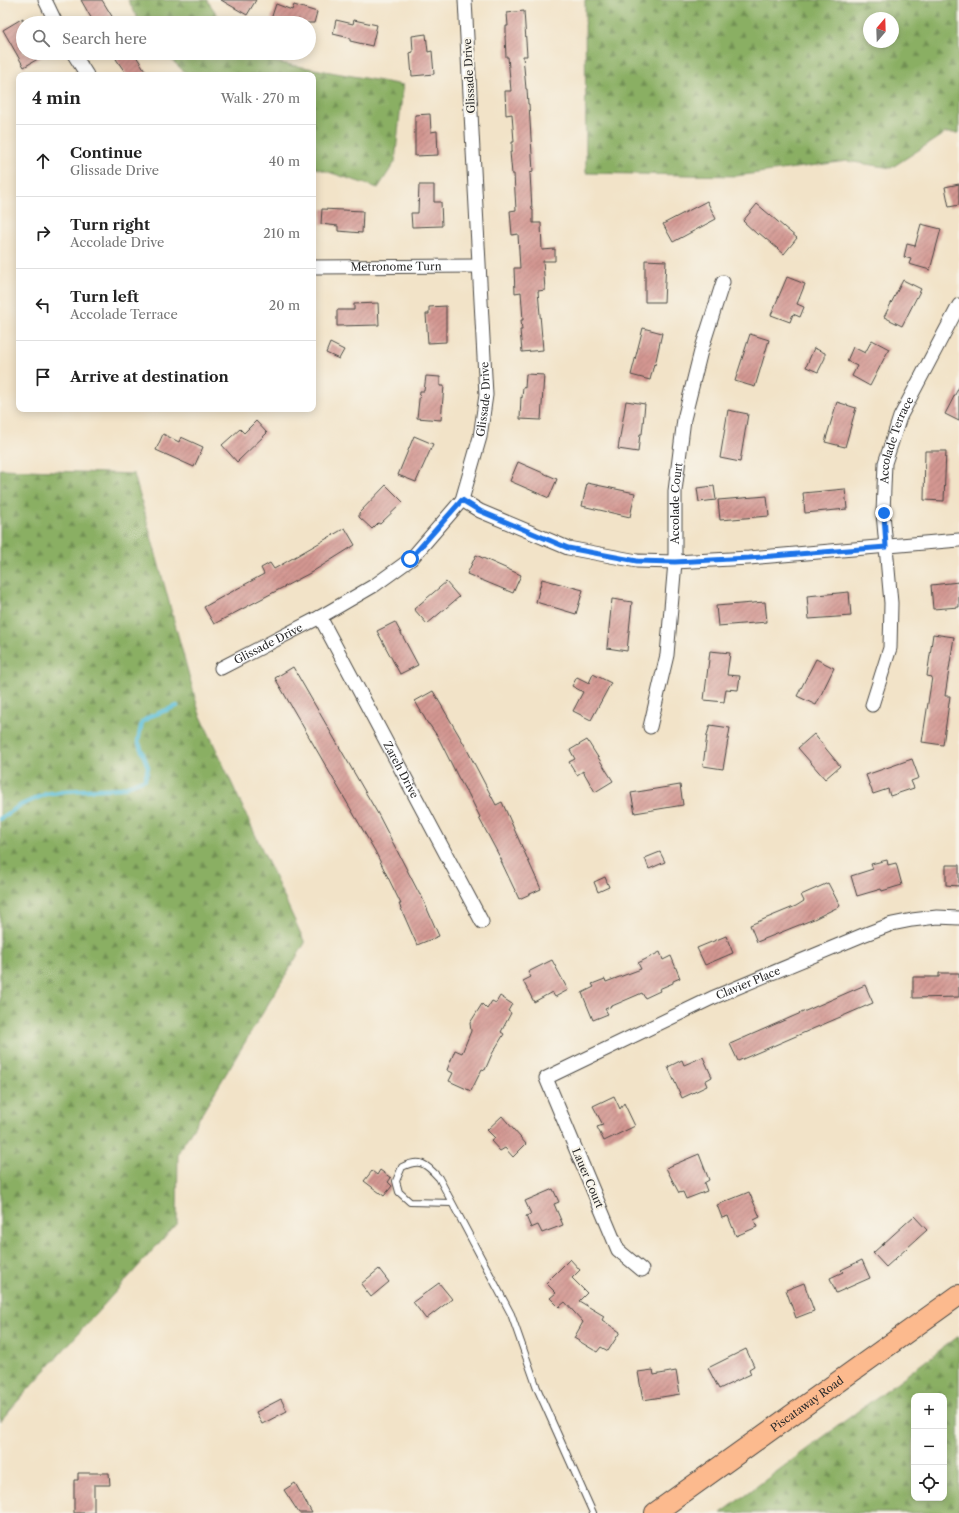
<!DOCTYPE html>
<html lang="en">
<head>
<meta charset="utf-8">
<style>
  :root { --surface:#fff; --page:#f2f2f2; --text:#222; --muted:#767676; --line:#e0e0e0 }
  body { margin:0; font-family:"Libre Caslon Text",serif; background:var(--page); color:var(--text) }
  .controls { position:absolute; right:12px; bottom:12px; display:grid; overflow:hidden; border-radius:8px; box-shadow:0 2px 10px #0003 }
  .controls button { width:36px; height:36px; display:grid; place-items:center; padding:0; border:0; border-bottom:1px solid var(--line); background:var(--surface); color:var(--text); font:20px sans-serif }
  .compass { position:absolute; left:863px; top:12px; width:36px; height:36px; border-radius:50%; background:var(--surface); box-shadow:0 2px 10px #0003; rotate:19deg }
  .stop { position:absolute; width:12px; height:12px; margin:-9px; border:3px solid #1a73e8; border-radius:50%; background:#fff }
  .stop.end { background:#1a73e8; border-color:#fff; box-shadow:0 1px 4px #0008 }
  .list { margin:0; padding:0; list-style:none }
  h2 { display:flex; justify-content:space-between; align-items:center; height:52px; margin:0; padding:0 16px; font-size:17px }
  h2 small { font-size:13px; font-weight:400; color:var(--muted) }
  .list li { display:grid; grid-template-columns:26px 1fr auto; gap:12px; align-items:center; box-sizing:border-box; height:72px; padding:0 16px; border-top:1px solid var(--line) }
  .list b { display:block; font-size:15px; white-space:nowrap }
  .list p { margin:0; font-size:13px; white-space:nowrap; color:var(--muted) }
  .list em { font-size:13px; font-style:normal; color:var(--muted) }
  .icon { flex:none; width:22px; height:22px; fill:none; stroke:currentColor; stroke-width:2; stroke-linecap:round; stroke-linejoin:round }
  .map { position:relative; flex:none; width:959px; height:1513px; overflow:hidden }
  .search { position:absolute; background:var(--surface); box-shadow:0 2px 10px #0003; left:16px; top:16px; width:300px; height:44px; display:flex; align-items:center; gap:10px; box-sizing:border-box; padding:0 14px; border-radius:22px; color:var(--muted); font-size:15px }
  .panel { position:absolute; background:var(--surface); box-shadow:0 2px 10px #0003; left:16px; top:72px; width:300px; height:340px; border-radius:8px }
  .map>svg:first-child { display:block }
  .forest { fill:url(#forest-firs); stroke:#5a6d48; fill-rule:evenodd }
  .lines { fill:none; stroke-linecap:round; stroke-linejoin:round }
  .stream { stroke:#5cbfda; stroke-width:4.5 }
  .building { fill:url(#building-hatch) }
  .lane-casing { stroke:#494743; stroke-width:8 }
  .street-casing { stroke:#494743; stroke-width:15 }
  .primary-casing { stroke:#494743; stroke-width:22 }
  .lane { stroke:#fff; stroke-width:6 }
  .street { stroke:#fff; stroke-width:13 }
  .primary { stroke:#fcba8e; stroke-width:20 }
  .route { stroke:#1a73e8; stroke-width:5 }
  .labels { text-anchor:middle; stroke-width:4; stroke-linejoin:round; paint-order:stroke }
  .street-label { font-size:11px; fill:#2b2b2b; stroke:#f7f3e8 }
</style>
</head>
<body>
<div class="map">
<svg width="959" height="1513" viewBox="0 0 959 1513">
  <defs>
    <pattern id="forest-firs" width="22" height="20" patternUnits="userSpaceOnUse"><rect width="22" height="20" fill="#8aaf64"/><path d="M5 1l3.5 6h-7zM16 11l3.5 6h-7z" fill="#718f53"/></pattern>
    <pattern id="building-hatch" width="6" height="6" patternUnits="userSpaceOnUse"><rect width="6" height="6" fill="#d39691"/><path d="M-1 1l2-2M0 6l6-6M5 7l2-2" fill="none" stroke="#ab7b77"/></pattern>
  </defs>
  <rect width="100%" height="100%" fill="#f7f3e8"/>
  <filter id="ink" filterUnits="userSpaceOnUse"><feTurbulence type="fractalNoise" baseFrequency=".025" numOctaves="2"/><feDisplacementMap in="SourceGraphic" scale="8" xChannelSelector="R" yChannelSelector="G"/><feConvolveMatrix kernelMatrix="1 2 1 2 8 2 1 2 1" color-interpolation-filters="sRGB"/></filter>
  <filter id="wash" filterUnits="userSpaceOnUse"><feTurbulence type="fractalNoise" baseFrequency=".012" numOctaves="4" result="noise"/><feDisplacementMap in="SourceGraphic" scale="16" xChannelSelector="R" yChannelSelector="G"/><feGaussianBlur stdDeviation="0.9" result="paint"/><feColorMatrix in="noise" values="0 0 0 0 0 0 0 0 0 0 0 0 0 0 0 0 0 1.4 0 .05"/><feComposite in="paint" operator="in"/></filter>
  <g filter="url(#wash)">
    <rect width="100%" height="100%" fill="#f2e3c8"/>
    <!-- forest -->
    <path class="forest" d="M128,0H207L223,23H140Z
      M585,0H959V133H945L891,168L847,161L736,176L586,173ZM869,18H893V42H869Z
      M164,53H258L269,61L403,85L395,162L378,188L313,167V75H188Z
      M0,469L134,474L199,712L305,943L178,1153L177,1223L0,1421Z
      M959,1336V1513H721ZM914,1396H944V1498H914Z"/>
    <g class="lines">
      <!-- stream -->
      <path class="stream" d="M0,819L19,806L46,794L65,791L122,788L145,779L148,767L138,741L142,722L151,716L177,706"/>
    </g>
    <g id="blocks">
      <!-- building -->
      <path class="building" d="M81,0H102L113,18L105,23H94Z
        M221,0H256L247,15Z
        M276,4L292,10L294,5L317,12L314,23H284L271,19Z
        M524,11L527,56H523L526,89H527L528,104H529L533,172L530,173L532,210H533V223H541L542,250L555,249V261H543L545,290L538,291L543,350L522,352L520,330H522L521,320H523L521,292L515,293L514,268H520L518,234L512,235L510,211L516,210L514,174H512L510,152H512V142H514L512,114L506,115L505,91H511L508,57H506L505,36H506V26H508L507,13Z
        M23,18V53H48L24,67L3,30Z
        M336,20L353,24L354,20L377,25L372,46L350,41V38L333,34Z
        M426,34L428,52L432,51L434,74L412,76L410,53L413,52L412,36Z
        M125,53H134L148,75H127L116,59Z
        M430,114L431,132L437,131L438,155L415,156V115Z
        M959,184V205L949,207L945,187Z
        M419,185H434V202H441L442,226L412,227L411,213H418Z
        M707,201L716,219L673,242L663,224Z
        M757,204L797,238L784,254L759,233L758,235L743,221Z
        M322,209L363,211L362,233L338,231V226L321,224Z
        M921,224L941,229L930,270L909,264L911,259L904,257L907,244L915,246Z
        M645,260L666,261L664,302H645Z
        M787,277L805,284L797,304L804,307L800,317L793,314L790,322L771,315Z
        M903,280L921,289L902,326L884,317Z
        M378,303L379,325L337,326V310H354V304Z
        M446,306V342L428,343L426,314H429V307Z
        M643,328L662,333L655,365L654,364L650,380L631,375Z
        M750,334L769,340L755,387L735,381Z
        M872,340L889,349L870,386L852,376L857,366L847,361L853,347L865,353Z
        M330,343L344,350L339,359L326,353Z
        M814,348L825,353V358L818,372L806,367Z
        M526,374L544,375L541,420L520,419L521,397L522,398L523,387L525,388Z
        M426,376L440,377V386H444L441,420L417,418L420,391H424Z
        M959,387V421L945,414Z
        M626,401L645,404L642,434H640L638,452L618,449Z
        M837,402L856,408L845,447L825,442Z
        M728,410L748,414L740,462L720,458Z
        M256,421L267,433L237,462L222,445L240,429L244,433Z
        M163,434L179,442L181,437L203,447L194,467L156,450Z
        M414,436L433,444L416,482L398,475Z
        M925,451H946L944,501L924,500Z
        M518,462L557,479L549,498L510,481Z
        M587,483L635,493L630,517L582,506Z
        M386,485L403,502L380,524L378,523L372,529L359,517V513Z
        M714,486L716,500L699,502L697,488Z
        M845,489L847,509L805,513L803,493Z
        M767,496L769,516L720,520L718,500Z
        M345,528L355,545L312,572L214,624L204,607L264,574L261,568L270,563L274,569Z
        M476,555L521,575L513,593L467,574Z
        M542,579L583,590L576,614L536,602Z
        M446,582L459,597L427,624L414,609Z
        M959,582V607L933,609L931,585Z
        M849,592L851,616L809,619L807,596Z
        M612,599L632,602L627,651L607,648Z
        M765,602L767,622L718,626L716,606Z
        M395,622L418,665L400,674L377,631Z
        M933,634L954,637L945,696H950L943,745L922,742L932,677L927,676Z
        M710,651L730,653L727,675L740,676L738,690L726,689L724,702L704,700Z
        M816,659L834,668L816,705L797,696Z
        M293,667L378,814L420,895H421L439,936L417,945L399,904H401L375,851L275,678Z
        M593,674L611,683L591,720L573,711L583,692L572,686L577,677L589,683Z
        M433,691L464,744L496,805L502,802L541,889L519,899L501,861H502L479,818L480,817L467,791H466L458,777L438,737L429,724H428L415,701Z
        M710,725L730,728L723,769L703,766L707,735Z
        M814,734L840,766L825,779L798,748Z
        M587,740L613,781L595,792L583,771L577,775L569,762L575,759L570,750Z
        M912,759L919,778L911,781L914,788L890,796L888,789L873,794L866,775Z
        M680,785L683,805L635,813L631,793Z
        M660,852L665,862L649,869L645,858Z
        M887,860L888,865L896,863L902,885L882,891L881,889L857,896L851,876L873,869L871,864Z
        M946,865H959V886L946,885Z
        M605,877L609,887L598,892L594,882Z
        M828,883L840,906L814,919L757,942L750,925L796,906L804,901L801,895Z
        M726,936L733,953L705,965L697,948Z
        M660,952L663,960L671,956L680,978L673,981V983L659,989L660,991L645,998L642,993L605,1009L608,1014L593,1020L582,993L594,987L592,984L605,979L606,982L641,969L638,963Z
        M552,960L568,990L555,997L552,992L534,1002L523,981L531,977L528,972Z
        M939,973H959V997L913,998V977H939Z
        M865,985L873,1003L738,1061L730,1044Z
        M500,996L512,1004L508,1011L511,1013L501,1032L504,1034L492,1054L485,1070L482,1069L471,1091L449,1081L453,1073L447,1070L455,1050L462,1053L471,1031L470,1023L482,1004L487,1009L492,1001L496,1003Z
        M703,1057L712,1077L705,1081L707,1086L682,1098L668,1067L682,1060L684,1065Z
        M614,1096L620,1109L624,1103L635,1126L604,1141L597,1127L603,1125L593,1106Z
        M502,1116L526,1144L513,1157L505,1148L500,1151L491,1141L495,1138L487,1130Z
        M699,1154L709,1180L704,1183L707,1191L686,1199L683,1192L679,1193L666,1168Z
        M380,1170L391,1178L388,1182L392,1186L384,1196L364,1181L372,1171L377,1175Z
        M553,1189L559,1202L554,1204L563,1225L542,1233L538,1225L531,1228L526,1216L531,1214L525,1201Z
        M749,1192L760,1217L754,1220L757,1227L736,1236L728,1216L722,1218L717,1205Z
        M914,1216L927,1230L886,1267L873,1253Z
        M570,1259L580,1270L572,1278L587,1293L579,1301L604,1316L602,1320L620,1332L608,1351L601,1347L597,1352L574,1338L583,1322L565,1302L559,1307L550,1298L556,1293L546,1283Z
        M862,1260L870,1278L836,1293L830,1278L843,1272L841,1270Z
        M379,1269L389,1282L371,1297L361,1284Z
        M439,1283L452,1299L426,1319L413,1302Z
        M804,1283L814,1311L796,1318L786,1290Z
        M746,1349L754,1366L749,1369L751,1374L719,1389L708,1368Z
        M653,1370L654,1375L676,1371L680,1394L643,1400L638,1372Z
        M281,1399L287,1411L262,1424L256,1412Z
        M78,1473H109L110,1485H94V1513H74V1480H78Z
        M295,1483L312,1513H299L284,1490Z"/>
    </g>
  </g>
  <g filter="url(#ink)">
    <use href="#blocks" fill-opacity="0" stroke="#494743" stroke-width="1"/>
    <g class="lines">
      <defs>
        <path id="lane" d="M452,1203L410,1202L399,1192L396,1181L402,1167C421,1158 426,1164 439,1178L511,1314L537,1388L593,1513"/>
        <g id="street">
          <path d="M45,0L56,23"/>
          <path d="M73,53L87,75"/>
          <path id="s1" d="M313,267L478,266"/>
          <path d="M462,500L480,511L568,548L637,561L675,562L749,558L959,540"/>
          <path id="s2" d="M320,617L482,922"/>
          <path id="s3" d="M221,668L320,617L375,585L411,559L462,500L480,437L486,395L465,0"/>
          <path id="s4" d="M872,705L890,648L891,603L883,513L885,463L900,417L959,305"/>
          <path id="s5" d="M650,727L667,655L675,562V491L684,419L701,351L723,282"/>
          <path id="s6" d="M642,1270L618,1250L546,1078L712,998L863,935L892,924L912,920L937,917L959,918"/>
        </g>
        <g id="primary">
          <path id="s7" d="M655,1513L959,1295"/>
        </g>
      </defs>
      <!-- lane casing -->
      <use href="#lane" class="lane-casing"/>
      <!-- street casing -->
      <use href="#street" class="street-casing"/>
      <!-- primary casing -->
      <use href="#primary" class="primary-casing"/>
      <!-- lane -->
      <use href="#lane" class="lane"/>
      <!-- street -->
      <use href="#street" class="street"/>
      <!-- primary -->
      <use href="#primary" class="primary"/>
    </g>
  </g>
  <g class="lines" filter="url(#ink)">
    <!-- route -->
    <path class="route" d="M410,559L462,500L480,511L568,548L637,561L675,562L749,558L886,547L884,513"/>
  </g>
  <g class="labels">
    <!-- street labels -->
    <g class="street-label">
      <text transform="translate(469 76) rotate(-93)" y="4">Glissade Drive</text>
      <text dy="4" stroke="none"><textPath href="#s1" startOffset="83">Metronome Turn</textPath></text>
      <text dy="4" stroke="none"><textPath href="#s3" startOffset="401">Glissade Drive</textPath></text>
      <text dy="4" stroke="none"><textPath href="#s4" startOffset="270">Accolade Terrace</textPath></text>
      <text dy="4" stroke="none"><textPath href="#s5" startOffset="226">Accolade Court</textPath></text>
      <text dy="4" stroke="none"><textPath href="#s3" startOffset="53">Glissade Drive</textPath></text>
      <text dy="4" stroke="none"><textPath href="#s2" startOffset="173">Zareh Drive</textPath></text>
      <text dy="4" stroke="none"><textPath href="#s6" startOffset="441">Clavier Place</textPath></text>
      <text transform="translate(588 1178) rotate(67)" y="4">Lauer Court</text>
      <text dy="4" stroke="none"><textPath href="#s7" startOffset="187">Piscataway Road</textPath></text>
    </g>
  </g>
</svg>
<div class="controls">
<button>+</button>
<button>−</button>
<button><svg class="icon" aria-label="locate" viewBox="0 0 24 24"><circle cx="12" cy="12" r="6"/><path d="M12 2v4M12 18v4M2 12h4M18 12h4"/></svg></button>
</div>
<svg class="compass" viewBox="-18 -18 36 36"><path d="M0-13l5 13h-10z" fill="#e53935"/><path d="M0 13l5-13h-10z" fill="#767676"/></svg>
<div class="stop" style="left:410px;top:559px"></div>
<div class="stop end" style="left:884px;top:513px"></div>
<div class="search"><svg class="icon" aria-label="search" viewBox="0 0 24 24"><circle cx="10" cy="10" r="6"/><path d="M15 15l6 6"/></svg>Search here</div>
<section class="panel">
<h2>4 min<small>Walk · 270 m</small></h2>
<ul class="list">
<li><svg class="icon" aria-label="ahead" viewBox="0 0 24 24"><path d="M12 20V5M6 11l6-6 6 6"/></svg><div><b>Continue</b><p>Glissade Drive</p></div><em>40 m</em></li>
<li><svg class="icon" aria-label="right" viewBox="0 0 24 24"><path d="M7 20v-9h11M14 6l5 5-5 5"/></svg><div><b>Turn right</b><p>Accolade Drive</p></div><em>210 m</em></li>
<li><svg class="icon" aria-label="left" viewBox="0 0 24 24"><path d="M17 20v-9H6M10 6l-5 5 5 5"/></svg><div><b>Turn left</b><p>Accolade Terrace</p></div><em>20 m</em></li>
<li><svg class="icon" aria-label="arrive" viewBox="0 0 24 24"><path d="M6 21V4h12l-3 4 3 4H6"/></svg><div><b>Arrive at destination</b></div></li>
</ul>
</section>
</div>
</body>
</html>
